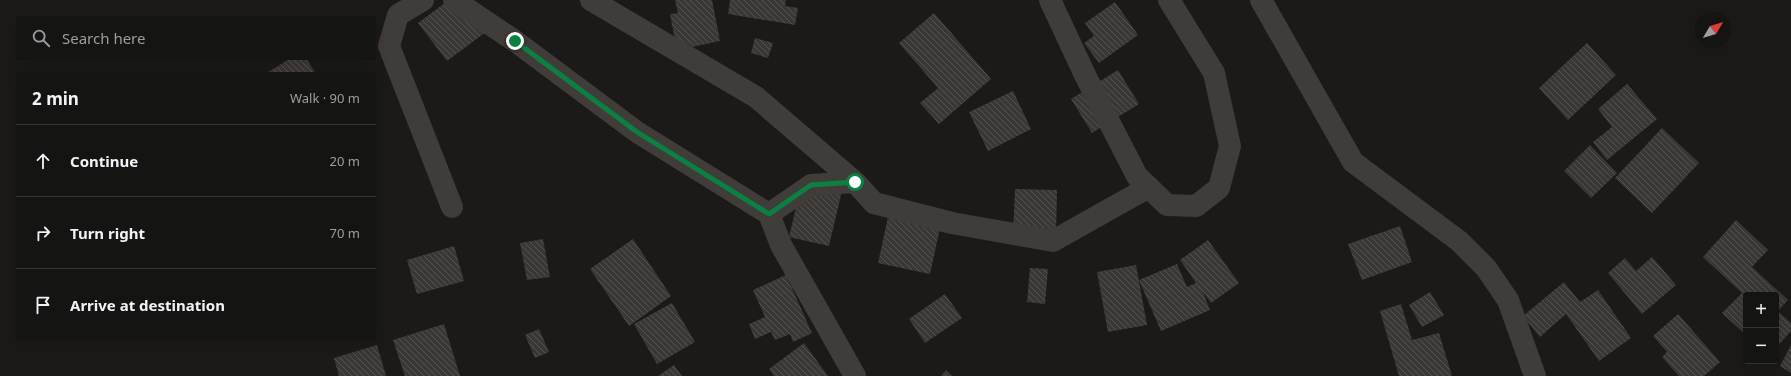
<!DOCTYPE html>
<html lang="en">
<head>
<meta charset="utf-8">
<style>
  :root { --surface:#141412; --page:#212120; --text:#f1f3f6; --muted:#9d9e9f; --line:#333332 }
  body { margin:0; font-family:"Noto Sans",sans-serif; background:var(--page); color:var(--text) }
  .controls { position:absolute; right:12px; bottom:12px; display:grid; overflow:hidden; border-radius:4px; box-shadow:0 4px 16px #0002 }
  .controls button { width:36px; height:36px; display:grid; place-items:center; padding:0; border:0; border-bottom:1px solid var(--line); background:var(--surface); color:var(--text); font:20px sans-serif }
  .compass { position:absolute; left:1695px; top:12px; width:36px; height:36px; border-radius:50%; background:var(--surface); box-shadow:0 4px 16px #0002; rotate:52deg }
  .stop { position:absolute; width:12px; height:12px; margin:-9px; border:3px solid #0b8043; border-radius:50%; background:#fff }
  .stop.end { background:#0b8043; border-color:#fff; box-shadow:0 1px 4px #0008 }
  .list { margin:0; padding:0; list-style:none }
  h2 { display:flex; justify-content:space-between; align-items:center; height:52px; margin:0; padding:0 16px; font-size:17px }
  h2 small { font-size:13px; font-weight:400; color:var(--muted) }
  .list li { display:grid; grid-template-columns:26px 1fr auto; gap:12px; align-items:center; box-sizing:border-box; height:72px; padding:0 16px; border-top:1px solid var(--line) }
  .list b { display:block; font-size:15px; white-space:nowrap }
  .list em { font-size:13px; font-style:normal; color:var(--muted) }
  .icon { flex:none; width:22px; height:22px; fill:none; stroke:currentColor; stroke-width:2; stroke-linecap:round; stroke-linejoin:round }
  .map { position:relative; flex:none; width:1791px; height:376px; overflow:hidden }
  .search { position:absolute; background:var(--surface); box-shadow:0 4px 16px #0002; left:16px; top:16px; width:360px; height:44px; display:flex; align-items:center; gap:10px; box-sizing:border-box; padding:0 14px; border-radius:4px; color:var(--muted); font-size:15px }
  .panel { position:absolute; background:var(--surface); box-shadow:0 4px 16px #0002; left:16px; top:72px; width:360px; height:268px; border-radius:4px }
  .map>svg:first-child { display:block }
  .building { fill:url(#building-back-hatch) }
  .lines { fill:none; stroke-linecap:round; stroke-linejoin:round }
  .minor { stroke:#403c39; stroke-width:22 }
  .route { stroke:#0b8043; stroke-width:5 }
</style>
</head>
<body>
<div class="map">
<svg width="1791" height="376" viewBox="0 0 1791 376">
  <defs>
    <pattern id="building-back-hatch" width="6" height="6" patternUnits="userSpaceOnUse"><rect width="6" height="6" fill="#3a3735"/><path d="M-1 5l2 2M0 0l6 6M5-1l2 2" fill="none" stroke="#555150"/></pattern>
  </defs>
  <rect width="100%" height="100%" fill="#1b1a18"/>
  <!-- building -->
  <path class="building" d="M449,0L486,32L447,61L418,23Z
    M675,0H712L720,41L677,50L670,14L678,13Z
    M730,0H786L785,6L798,8L795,25L728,14Z
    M1115,2L1138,35L1099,63L1084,43L1094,36L1085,23Z
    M934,13L991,79L939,124L920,103L938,88L899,43Z
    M755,38L773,43L768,58L751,53Z
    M1587,43L1616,75L1568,120L1539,88Z
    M291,58H306L316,74H265Z
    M1118,70L1139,104L1092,133L1071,99Z
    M1627,84L1657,119L1607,160L1593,142L1612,127L1598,109Z
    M1013,91L1031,129L988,151L969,112Z
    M1662,128L1699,163L1652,213L1615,178Z
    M1590,145L1617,173L1591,198L1564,171Z
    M802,182L842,191L829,246L789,237Z
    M1015,189L1057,190L1056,235L1013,234Z
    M890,208L942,219L930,274L878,263Z
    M1736,220L1768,250L1752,267L1788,300L1778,311L1791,323V331L1776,348V295H1746V335L1722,313L1742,293L1703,257Z
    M1400,226L1412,262L1362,280L1348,244Z
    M543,239L550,277L527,280L520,243Z
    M633,239L671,296L629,326L590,269Z
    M1208,240L1239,283L1211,303L1203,292L1210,310L1161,331L1139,280L1177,264L1187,287L1196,283L1180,260Z
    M454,246L464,281L417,294L407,260Z
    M1652,257L1676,285L1642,314L1608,273L1625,258L1636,271Z
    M1136,265L1147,325L1108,332L1097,272Z
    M1030,268L1048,269L1045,304L1027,302Z
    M786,275L812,333L793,342L790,334L775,340L771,332L755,339L749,324L765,317L753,290Z
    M1564,282L1580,302L1598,290L1631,338L1599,361L1566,314L1540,337L1523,316Z
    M1430,292L1444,315L1422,327L1409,305Z
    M945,294L962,318L925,343L909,319Z
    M672,303L695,342L657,364L634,324Z
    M1401,304L1412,340L1439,333L1452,376H1399L1380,311Z
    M1678,314L1720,362L1704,376H1679L1662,357L1667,352L1653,336Z
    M444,324L460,376H405L393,340Z
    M539,329L549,352L535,358L525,335Z
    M804,343L828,376H774L769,369Z
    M377,345L386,376H339L334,358Z
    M1791,345V373L1780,366Z
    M674,365L682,376H658Z
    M946,370L952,376H941Z"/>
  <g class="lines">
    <!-- minor -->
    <path class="minor" d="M423,0L398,15L389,46L452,207
      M454,0L515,41L637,132L769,214
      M591,0L756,97L855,182L874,203L952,223L1053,241L1149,187
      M1050,0L1085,75L1137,176L1167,205L1196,206L1219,188L1230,146L1214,73L1169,0
      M1261,0L1353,162L1459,241L1486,268L1508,300L1535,376
      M855,182L811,185L769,214L781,245L855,376"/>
  </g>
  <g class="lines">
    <!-- route -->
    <path class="route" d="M515,41L637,132L769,214L811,185L855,182"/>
  </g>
</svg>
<div class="controls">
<button>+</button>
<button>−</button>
</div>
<svg class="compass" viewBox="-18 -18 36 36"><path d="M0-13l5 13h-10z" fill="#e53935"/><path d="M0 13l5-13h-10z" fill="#9d9e9f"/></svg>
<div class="stop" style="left:855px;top:182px"></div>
<div class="stop end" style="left:515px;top:41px"></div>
<div class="search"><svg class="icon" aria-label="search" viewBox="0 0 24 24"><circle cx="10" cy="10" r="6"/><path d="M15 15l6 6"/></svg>Search here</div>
<section class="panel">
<h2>2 min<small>Walk · 90 m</small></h2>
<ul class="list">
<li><svg class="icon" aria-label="ahead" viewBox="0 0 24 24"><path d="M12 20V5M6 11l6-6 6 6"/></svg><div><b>Continue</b></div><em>20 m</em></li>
<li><svg class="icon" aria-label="right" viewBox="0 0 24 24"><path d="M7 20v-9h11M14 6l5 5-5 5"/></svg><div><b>Turn right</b></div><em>70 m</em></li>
<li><svg class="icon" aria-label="arrive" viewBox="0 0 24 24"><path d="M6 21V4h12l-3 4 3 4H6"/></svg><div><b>Arrive at destination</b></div></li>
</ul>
</section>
</div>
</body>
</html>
